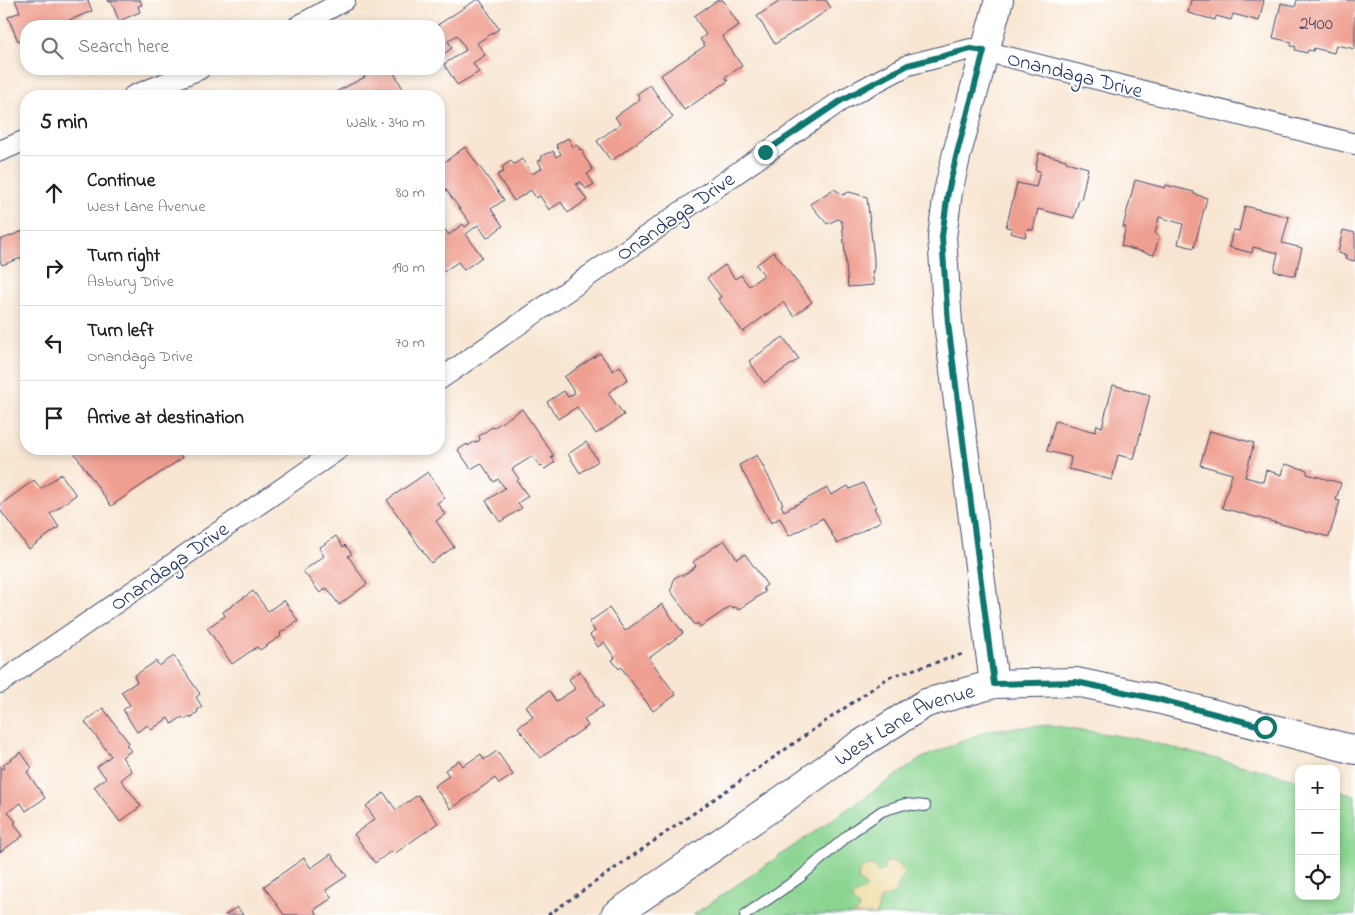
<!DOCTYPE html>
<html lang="en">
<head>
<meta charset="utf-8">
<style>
  :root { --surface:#fff; --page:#f6f6f6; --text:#202124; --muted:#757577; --line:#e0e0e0 }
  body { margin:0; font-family:"Indie Flower",sans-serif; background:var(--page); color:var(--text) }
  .controls { position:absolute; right:15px; bottom:15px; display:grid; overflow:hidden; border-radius:10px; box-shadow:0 2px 8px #0003 }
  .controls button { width:45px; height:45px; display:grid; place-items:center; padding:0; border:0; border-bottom:1px solid var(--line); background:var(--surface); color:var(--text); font:25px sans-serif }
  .stop { position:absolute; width:15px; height:15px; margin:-11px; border:4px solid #0f766e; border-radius:50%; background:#fff }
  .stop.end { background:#0f766e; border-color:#fff; box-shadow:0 1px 5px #0008 }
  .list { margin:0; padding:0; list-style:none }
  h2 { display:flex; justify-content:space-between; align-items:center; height:65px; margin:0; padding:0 20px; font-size:21px }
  h2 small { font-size:16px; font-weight:400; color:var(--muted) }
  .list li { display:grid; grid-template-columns:32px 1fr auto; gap:15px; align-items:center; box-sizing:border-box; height:75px; padding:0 20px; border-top:1px solid var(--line) }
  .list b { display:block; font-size:19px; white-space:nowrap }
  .list p { margin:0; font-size:16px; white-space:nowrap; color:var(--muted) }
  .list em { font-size:16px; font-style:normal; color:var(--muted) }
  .icon { flex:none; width:28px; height:28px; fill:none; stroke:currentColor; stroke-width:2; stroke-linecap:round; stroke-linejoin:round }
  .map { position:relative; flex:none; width:1355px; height:915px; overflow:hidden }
  .search { position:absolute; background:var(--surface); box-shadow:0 2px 8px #0003; left:20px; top:20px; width:425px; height:55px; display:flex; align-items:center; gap:12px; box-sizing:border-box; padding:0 18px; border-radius:20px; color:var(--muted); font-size:19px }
  .panel { position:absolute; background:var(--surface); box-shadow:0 2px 8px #0003; left:20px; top:90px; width:425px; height:365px; border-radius:20px }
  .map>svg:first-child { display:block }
  .green { fill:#8bd591; stroke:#538278 }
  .sand { fill:#eeda9e; stroke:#84847e }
  .building { fill:#ef9f90 }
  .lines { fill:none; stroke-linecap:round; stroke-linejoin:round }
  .lane-casing { stroke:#3c4a6f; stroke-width:12 }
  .street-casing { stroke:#3c4a6f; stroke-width:22 }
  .secondary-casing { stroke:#3c4a6f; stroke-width:30 }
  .primary-casing { stroke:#3c4a6f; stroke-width:30 }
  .path { stroke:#3c4a6f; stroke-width:3; stroke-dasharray:4 4; stroke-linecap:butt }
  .lane { stroke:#fff; stroke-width:10 }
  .street { stroke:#fff; stroke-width:20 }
  .secondary { stroke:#fff; stroke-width:28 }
  .primary { stroke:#fff; stroke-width:28 }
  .route { stroke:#0f766e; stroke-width:6 }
  .labels { text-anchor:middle; stroke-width:4; stroke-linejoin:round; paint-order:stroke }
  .number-label { font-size:19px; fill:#504b6a }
  .street-label { font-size:21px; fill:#1b2f5e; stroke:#fff }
</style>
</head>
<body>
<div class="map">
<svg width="1355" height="915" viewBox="0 0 1355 915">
  <rect width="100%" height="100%" fill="#fff"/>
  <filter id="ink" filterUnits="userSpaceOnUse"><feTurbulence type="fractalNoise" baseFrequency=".02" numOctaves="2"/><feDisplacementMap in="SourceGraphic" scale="10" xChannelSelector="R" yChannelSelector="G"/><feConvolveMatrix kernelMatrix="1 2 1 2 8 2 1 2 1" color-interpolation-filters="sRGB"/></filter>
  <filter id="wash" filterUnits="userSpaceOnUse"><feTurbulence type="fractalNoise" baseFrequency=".0096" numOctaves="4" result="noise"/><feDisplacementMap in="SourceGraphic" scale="20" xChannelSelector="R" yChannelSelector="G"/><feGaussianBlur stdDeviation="1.12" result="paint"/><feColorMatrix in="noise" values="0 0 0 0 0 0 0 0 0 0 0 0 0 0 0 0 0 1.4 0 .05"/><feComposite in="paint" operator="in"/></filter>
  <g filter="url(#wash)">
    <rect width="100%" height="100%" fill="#f8e6d2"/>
    <!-- green -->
    <path class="green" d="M1051,725L1138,739L1299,780V896H1336V790L1355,795V915H693L922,758L989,730Z"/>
    <!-- sand -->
    <path class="sand" d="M891,861C898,862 904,868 904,876C895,886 900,896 882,897L880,900L876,915H853L859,910V907C844,896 856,895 866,889V886L859,881C856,871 862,866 872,866L878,872L884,870V864Z"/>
    <g id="blocks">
      <!-- building -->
      <path class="building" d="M15,0H88L92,11L55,26H26V38L18,41L8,17L20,12Z
        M108,0H140L142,5L138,6L140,12L119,21L111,1L109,2Z
        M476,0H480L499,29L477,43L485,55L473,63L479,72L457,85L444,64L466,50L457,35L448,41L452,48L439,57V26H436Z
        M718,0H723L739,25L722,36L742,66L725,77L728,81L684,110L661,75L705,46L700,39L706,35L694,16Z
        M782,0H826L831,8L775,44L757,16Z
        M1191,0H1264L1259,21L1233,14L1231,20L1216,16L1215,20L1188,13Z
        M1297,0H1355V49L1336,45L1334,53L1314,48L1313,51L1308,50L1307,53L1295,50L1296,47L1291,46L1292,42L1273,38L1281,3L1295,7Z
        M363,69H392L407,96H328L365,77L361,70Z
        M650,85L673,117L611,161L597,141L620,124L615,117L640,99L637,94Z
        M568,138L573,147L577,145L580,150L582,149L584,152L582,153L593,170L587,174L594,184L586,189L581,182L576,184L587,200L568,213L561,202L549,210L540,196L536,198L531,190L514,201L497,175L504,171L502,167L511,161L514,164L522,159L532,174L542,168L538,161L541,160L542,156L547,153H550L553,151L556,157L561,154L556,145Z
        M465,147L504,200L491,209L503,226L487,238L478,225L466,234L482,257L464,270L458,262L443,272L439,266V221L449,235L463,224L465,227L470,223L439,180V166Z
        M1039,153L1066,160V162L1088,168L1081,200L1079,199L1074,218L1038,209L1033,230L1027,229L1025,237L1010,233L1012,228L1006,227L1017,183L1036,187L1040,171L1035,170Z
        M1135,180L1165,188L1166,185L1194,192V194L1207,198L1194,248L1178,244L1183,224L1159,217L1155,234L1159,236L1154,255L1121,246L1126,227H1123Z
        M834,189L843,195L849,192L867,197L874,259V271H872L874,285L848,287L842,222L838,219L827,224L810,204Z
        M1245,206L1289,217L1282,243L1302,248L1295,276L1274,271L1278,253L1253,247L1252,253L1229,247L1233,230L1239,231Z
        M26,230V265L24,266L21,258L2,265L0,260V240Z
        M1343,230L1355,233V261L1345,259L1346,255L1338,253Z
        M774,252L812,302L794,316L783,302L743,332L718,299L721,297L707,278L725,265L735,279L741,275L749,286L764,275L756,265Z
        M783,337L799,359L764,383L749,361Z
        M600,353L613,371L620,366L628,379L608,393L624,415L596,434L577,407L558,419L547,402L564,391L568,397L575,393L564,377Z
        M1113,385L1150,395L1134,459L1118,455L1112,480L1069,469L1071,457L1047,451L1055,421L1095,432L1097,425L1102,427Z
        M522,409L554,456L551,457L555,462L545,469L542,466L540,467L533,456L512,469L519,479L517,481L528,496L518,503L522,508L500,522L486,501L505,488L498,479L494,482L481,463L471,469L458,450L467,444L468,446L474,442L475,443L480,440L479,436L492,427L493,428Z
        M1210,431L1254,443L1245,477L1263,482L1266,470L1282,475L1285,464L1307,470V474L1341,483L1336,500L1340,501L1329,537L1222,508L1232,474L1200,465Z
        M586,442L598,461L580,473L568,454Z
        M82,449H101L105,453L111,449H176L182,458L111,506L75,454Z
        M757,455L783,504L781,505L784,511L827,488L831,495L848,486L850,489L863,483L876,507L874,508L881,521L837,544L823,518L789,536L780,518L771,523L739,465Z
        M428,472L445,498L437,503L445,514L436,521L454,547L431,563L387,500Z
        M61,474L76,495L50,514L59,527L29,549L0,510V505L34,480L41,489Z
        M336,536L343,547L345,545L352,554L348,556L367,584L339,605L327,588L320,593L303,571L324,556L319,548Z
        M724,540L737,559L745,554L767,585L763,588L765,592L738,610L736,607L733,608L731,606L700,627L698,623L695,625L670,590L672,588L674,578L680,575H684L696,566L693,562Z
        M253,591L268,611L284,600L298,621L280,633L281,636L260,650L257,647L232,664L207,628L225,616L223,612Z
        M662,604L683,633L649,658L676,695L653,711L621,667L619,669L612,660L615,658L604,642L598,647L590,635L595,631L589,622L609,608L625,631Z
        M174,656L200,694L196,697L202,707L197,710L198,712L193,715L194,716L192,718L190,716L184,720L182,717L172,724L168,718L151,730L148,725L137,732L123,710L130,705L121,692L137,682L134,676L156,661L159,666Z
        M580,671L603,706L584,719L588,726L540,758L518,727L533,717L526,706L549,691L556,701L575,689L569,679Z
        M103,708L129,743L126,745L131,751L122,757L132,771L121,780L141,806L120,822L94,787L106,778L97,767L111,756L85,722Z
        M497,751L513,775L499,784L495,778L451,809L434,786L449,776L445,770L459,760L463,766L481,754L484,760Z
        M21,752L32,768L27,772L45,798L26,811L21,803L8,812L16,822L14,823L23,836L0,852V766L2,769L5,767L3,765Z
        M384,793L396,810L418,795L438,823L394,854L391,851L375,863L354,834L375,819L366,806Z
        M331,854L347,876L326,890L332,898L314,910L318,915H284L264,886L304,858L311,868Z
        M237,907L243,915H225Z"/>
    </g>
  </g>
  <g filter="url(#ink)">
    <use href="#blocks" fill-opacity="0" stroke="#3c4a6f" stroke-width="1"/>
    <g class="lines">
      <defs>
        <path id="lane" d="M745,915L799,878L853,831L882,811L905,804L925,806"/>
        <path id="street" d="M298,26L345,0
          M133,96L200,69
          M0,151L26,140
          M439,380L842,100L908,65L971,49L984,51L1355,144
          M0,683L339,449"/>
        <path id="secondary" d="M994,684L948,323L942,237L948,192L957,153L999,0"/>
        <g id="primary">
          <path id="s1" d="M615,915L782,800L856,747L926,703L994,684L1076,682L1157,699L1355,750"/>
        </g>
      </defs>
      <!-- lane casing -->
      <use href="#lane" class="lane-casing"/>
      <!-- street casing -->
      <use href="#street" class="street-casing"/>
      <!-- secondary casing -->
      <use href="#secondary" class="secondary-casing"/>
      <!-- primary casing -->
      <use href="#primary" class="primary-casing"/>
      <!-- path -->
      <path class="path" d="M548,915L889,677L963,654"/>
      <!-- lane -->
      <use href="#lane" class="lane"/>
      <!-- street -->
      <use href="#street" class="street"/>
      <!-- secondary -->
      <use href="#secondary" class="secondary"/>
      <!-- primary -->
      <use href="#primary" class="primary"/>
    </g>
  </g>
  <g class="lines" filter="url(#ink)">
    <!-- route -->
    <path class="route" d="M765,152L842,100L908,65L971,49L984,51L957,153L948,192L942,237L948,323L994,684L1076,682L1157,699L1265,727"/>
  </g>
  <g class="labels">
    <!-- number labels -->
    <g class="number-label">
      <text x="1316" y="29">2400</text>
    </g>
    <!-- street labels -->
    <g class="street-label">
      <text transform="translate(1075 74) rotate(14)" y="7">Onandaga Drive</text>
      <text transform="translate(675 216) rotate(-35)" y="7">Onandaga Drive</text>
      <text transform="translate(169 566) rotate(-35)" y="7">Onandaga Drive</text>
      <text dy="7" stroke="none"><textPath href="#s1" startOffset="348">West Lane Avenue</textPath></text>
    </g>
  </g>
</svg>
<div class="controls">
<button>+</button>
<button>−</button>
<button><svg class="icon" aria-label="locate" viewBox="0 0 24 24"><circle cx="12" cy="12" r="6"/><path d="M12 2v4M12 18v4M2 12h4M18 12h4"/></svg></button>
</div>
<div class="stop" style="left:1265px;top:727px"></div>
<div class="stop end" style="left:765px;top:152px"></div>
<div class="search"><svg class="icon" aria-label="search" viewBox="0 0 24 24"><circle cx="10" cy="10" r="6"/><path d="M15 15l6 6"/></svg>Search here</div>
<section class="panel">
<h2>5 min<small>Walk · 340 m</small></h2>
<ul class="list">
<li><svg class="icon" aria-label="ahead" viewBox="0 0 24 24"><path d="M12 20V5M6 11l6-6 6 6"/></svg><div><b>Continue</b><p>West Lane Avenue</p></div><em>80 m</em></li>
<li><svg class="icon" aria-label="right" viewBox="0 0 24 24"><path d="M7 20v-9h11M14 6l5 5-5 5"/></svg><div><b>Turn right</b><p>Asbury Drive</p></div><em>190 m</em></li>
<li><svg class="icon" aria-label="left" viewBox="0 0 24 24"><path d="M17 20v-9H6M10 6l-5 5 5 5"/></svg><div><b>Turn left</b><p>Onandaga Drive</p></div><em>70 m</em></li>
<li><svg class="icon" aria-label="arrive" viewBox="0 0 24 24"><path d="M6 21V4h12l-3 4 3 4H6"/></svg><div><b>Arrive at destination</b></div></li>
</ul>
</section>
</div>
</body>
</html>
